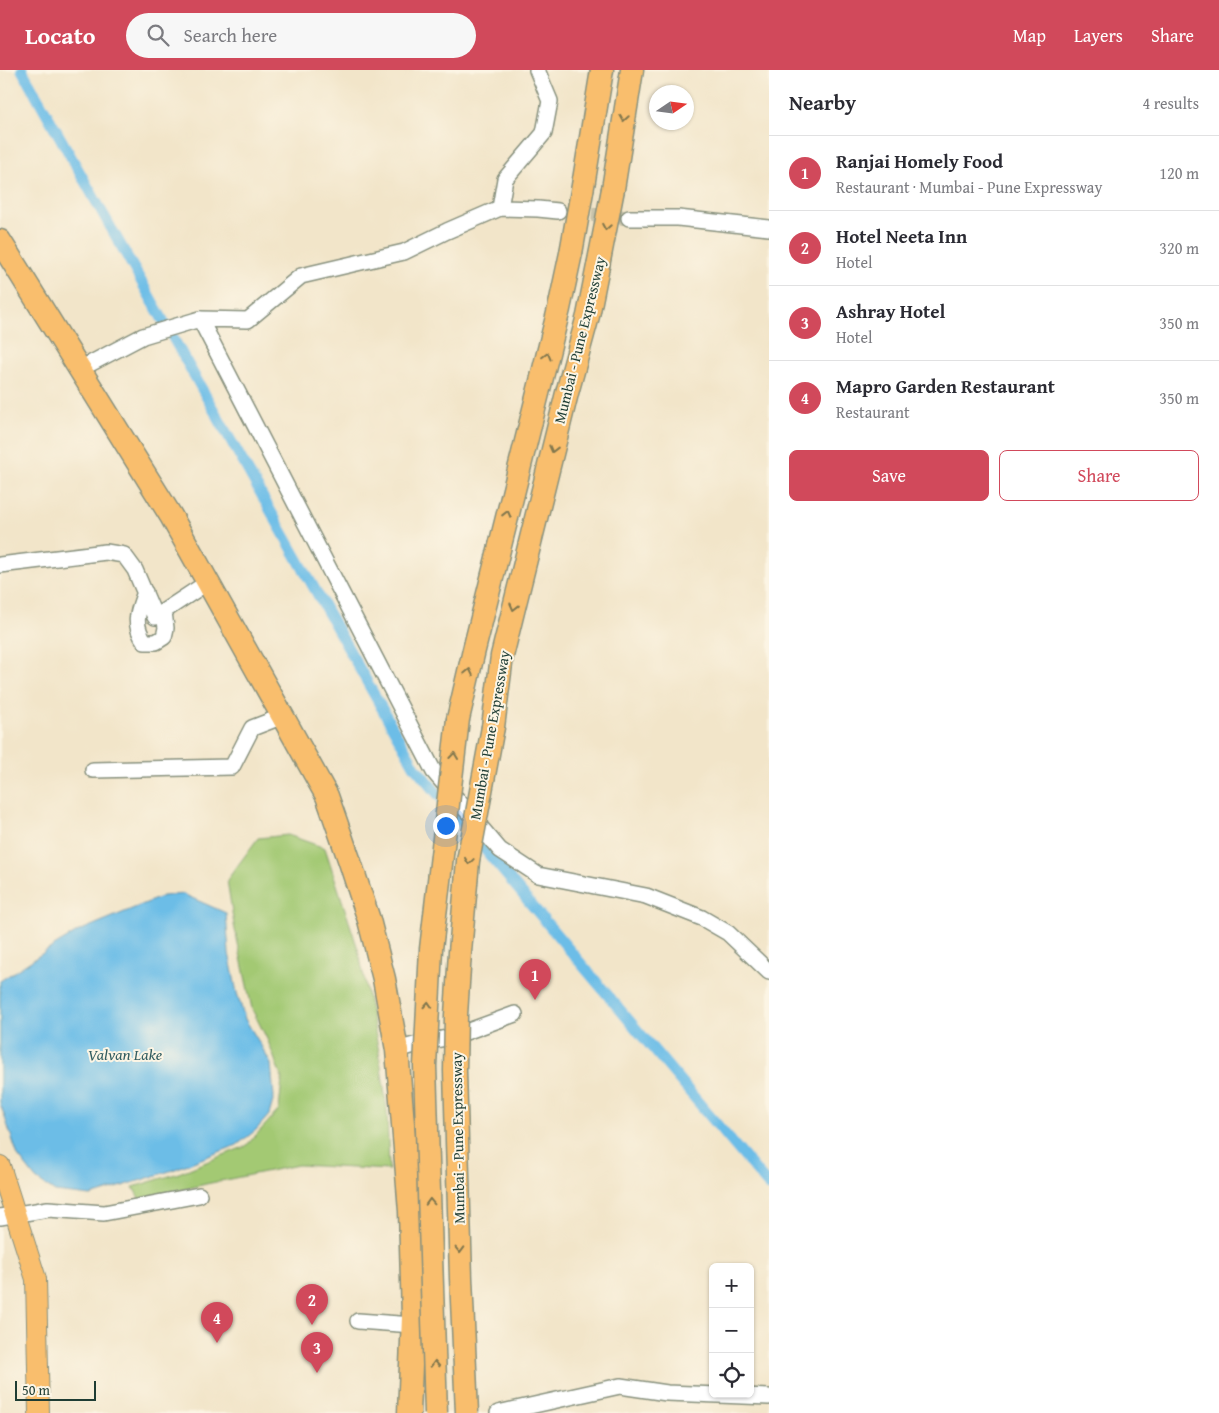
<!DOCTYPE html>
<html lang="en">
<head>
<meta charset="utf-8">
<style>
  :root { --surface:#fff; --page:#f7f7f7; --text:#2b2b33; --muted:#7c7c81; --line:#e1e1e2; --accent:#d1495b }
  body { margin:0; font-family:"Gentium Book Plus",serif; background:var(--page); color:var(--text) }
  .controls { position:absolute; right:15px; bottom:15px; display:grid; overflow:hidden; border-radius:8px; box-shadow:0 1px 4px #0004 }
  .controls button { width:45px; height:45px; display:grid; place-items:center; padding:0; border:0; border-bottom:1px solid var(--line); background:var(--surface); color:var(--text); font:25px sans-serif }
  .compass { position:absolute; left:649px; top:15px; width:45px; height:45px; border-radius:50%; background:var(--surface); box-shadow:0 1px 4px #0004; rotate:77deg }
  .scale { position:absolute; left:15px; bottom:12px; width:81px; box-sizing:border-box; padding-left:5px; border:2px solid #1f3d34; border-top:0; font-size:14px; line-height:18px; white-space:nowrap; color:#1f3d34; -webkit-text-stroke:4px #fcf5e5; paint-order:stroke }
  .you { position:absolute; left:445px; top:755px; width:18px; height:18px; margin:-12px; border:4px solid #fff; border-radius:50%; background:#1a73e8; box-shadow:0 0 0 8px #1a73e833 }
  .badge { display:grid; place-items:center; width:32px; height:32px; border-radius:50%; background:var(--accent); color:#fff; font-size:16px; font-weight:700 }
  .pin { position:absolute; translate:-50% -41px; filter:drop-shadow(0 1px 2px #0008) }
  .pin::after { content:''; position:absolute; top:26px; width:18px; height:15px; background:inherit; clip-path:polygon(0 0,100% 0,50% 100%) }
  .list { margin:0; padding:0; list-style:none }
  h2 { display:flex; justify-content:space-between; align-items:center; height:65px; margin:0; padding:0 20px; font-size:21px }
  h2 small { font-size:16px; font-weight:400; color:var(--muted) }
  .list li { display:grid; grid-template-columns:32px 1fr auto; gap:15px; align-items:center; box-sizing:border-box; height:75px; padding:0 20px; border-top:1px solid var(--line) }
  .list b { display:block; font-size:19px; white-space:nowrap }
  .list p { margin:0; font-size:16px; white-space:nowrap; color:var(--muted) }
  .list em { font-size:16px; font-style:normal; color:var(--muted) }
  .actions { display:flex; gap:10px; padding:15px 20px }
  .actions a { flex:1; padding:11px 0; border:1px solid var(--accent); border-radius:8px; text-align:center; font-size:18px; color:var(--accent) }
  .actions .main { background:var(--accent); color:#fff }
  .icon { flex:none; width:28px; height:28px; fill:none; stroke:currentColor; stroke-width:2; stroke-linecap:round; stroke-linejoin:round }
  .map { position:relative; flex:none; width:769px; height:1343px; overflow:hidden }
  header { display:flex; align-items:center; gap:30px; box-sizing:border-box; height:70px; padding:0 25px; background:var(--accent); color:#fff }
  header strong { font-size:24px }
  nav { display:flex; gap:28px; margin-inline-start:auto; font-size:18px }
  .search { width:350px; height:45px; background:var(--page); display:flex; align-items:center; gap:12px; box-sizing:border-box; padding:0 18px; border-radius:28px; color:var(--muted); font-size:19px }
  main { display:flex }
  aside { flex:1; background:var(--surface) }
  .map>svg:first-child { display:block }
  .green { fill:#a3c973; stroke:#618354 }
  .water { fill:#6cbde7; stroke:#467d8e }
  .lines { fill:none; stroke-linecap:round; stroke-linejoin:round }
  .canal { stroke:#6cbde7; stroke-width:11 }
  .minor-tunnel { stroke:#c8c3ab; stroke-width:15; stroke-dasharray:15 8; stroke-linecap:butt }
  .minor-casing { stroke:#88917e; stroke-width:18 }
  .major-casing { stroke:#88917e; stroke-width:22 }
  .highway-casing { stroke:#88917e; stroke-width:25 }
  .minor { stroke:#fff; stroke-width:15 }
  .major { stroke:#f9be6d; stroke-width:20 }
  .highway { stroke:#f9be6d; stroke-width:22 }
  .highway-bridge-casing { stroke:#88917e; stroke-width:25; stroke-linecap:butt }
  .highway-bridge { stroke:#f9be6d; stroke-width:22 }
  .oneway { stroke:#81774e }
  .labels { text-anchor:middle; stroke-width:4; stroke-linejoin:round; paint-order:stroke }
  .street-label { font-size:15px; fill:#1f3d34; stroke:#fcf5e5 }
  .water-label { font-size:16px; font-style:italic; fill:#325d61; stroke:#fcf5e5 }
</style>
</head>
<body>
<header>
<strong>Locato</strong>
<div class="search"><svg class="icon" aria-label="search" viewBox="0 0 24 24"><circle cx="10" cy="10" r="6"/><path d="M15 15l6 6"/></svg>Search here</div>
<nav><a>Map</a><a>Layers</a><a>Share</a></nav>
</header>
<main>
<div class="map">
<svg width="769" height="1343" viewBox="0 0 769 1343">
  <rect width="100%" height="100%" fill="#fcf5e5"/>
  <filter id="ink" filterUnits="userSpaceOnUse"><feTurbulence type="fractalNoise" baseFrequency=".02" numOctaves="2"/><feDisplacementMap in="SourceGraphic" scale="10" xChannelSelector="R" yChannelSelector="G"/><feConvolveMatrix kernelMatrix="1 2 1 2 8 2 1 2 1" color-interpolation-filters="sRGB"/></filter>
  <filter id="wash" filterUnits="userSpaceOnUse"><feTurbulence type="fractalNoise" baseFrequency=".0096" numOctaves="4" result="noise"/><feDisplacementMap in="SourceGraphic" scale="20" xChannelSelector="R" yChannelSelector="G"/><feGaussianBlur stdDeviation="1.12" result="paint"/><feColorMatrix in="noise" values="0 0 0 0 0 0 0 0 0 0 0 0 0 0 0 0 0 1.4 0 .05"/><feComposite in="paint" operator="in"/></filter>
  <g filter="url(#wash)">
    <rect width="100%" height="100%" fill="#f2e5c9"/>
    <!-- green -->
    <path class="green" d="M288,765L325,778L358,879L370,936L379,982L387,1041L389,1100L298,1095L206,1114L140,1130L133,1117L179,1103L246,1076L279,1040L282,1009L268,971L252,939L234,855L227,810L258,768Z"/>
    <!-- water -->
    <path class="water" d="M183,824L226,843L229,883L237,923L245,949L259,972L271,994L274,1027L269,1045L256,1060L237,1075L170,1101L91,1126L55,1122L36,1109L18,1086L0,1033V911L54,876L79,861L163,826Z"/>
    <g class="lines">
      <!-- canal -->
      <path class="canal" d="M22,0L415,697L769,1116"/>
    </g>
  </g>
  <g filter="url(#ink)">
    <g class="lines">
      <!-- minor-tunnel -->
      <path class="minor-tunnel" d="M569,142L629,148"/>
      <defs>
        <path id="minor" d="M500,138L505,109L544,63L550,31L537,0
          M629,148H678L769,158
          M200,249L434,702L500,780L538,805L646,826L702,848L728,863L769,902
          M80,299L143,266L200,249L248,250L301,206L404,182L447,161L500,138L538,139L558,141
          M0,495L106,482L124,485L135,500L155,547L208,512
          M145,522C138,542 132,553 145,572H156L164,567L166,558L164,542
          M93,700L232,697L252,658L283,646
          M397,980L425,972L452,967L515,944
          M0,1147L48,1139L104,1143L199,1125
          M358,1251L413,1255
          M498,1343L620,1316L667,1323L769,1327"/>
        <path id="major" d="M0,1096L36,1209L39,1343"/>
        <path id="highway" d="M584,110L602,0
          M613,119L632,0
          M0,171L171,446L327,726L350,792L369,850L384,909L397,980L410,1141L413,1247L409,1343
          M458,649L474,580L559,239L571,183
          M493,657L502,586L567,323L588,246L598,196"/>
      </defs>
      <!-- minor casing -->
      <use href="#minor" class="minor-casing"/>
      <!-- major casing -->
      <use href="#major" class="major-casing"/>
      <!-- highway casing -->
      <use href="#highway" class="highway-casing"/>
      <!-- minor -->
      <use href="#minor" class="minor"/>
      <!-- major -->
      <use href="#major" class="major"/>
      <!-- highway -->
      <use href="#highway" class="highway"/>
      <defs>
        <path id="highway-bridge" d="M571,183L584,110
          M598,196L613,119
          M436,1343L425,996L431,879L458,649
          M467,1343L461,1208L455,1001L456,945L460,882L468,791L493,657"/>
      </defs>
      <!-- highway-bridge casing -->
      <use href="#highway-bridge" class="highway-bridge-casing"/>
      <!-- highway-bridge -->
      <use href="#highway-bridge" class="highway-bridge"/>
    </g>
    <!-- one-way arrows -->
    <defs><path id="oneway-chevron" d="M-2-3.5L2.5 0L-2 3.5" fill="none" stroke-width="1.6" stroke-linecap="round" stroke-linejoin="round" transform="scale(1.25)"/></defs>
    <g class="oneway">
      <use href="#oneway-chevron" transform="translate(624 48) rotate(99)"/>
      <use href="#oneway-chevron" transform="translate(606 157) rotate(100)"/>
      <use href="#oneway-chevron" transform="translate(547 286) rotate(-75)"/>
      <use href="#oneway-chevron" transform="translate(553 379) rotate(104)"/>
      <use href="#oneway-chevron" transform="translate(507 444) rotate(-76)"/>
      <use href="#oneway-chevron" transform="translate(514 537) rotate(104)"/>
      <use href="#oneway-chevron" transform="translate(469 602) rotate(-78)"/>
      <use href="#oneway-chevron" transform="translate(454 686) rotate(-83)"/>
      <use href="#oneway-chevron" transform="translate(469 791) rotate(98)"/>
      <use href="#oneway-chevron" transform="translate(428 935) rotate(-87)"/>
      <use href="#oneway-chevron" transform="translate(430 1132) rotate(-92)"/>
      <use href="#oneway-chevron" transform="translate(460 1180) rotate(89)"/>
      <use href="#oneway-chevron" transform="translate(435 1294) rotate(-92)"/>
    </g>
  </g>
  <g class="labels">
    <!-- street labels -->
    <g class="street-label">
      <text transform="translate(580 270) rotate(-76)" y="5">Mumbai - Pune Expressway</text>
      <text transform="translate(490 665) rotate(-80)" y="5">Mumbai - Pune Expressway</text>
      <text transform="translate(458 1068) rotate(-91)" y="5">Mumbai - Pune Expressway</text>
    </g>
    <!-- water labels -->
    <g class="water-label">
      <text x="125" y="990">Valvan Lake</text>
    </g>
  </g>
</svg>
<div class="controls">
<button>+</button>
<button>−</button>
<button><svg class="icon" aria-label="locate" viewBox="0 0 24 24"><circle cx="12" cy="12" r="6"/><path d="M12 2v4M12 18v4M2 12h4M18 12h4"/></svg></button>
</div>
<svg class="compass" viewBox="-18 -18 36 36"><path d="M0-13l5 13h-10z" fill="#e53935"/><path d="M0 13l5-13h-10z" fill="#7c7c81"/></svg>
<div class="scale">50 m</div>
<div class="you"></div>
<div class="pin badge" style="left:535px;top:930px">1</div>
<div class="pin badge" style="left:312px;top:1255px">2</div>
<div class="pin badge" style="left:317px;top:1303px">3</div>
<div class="pin badge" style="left:217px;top:1273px">4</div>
</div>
<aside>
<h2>Nearby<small>4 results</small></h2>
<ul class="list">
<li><span class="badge">1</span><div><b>Ranjai Homely Food</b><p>Restaurant · Mumbai - Pune Expressway</p></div><em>120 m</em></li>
<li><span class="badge">2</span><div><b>Hotel Neeta Inn</b><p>Hotel</p></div><em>320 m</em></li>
<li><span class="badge">3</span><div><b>Ashray Hotel</b><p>Hotel</p></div><em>350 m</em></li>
<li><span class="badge">4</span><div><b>Mapro Garden Restaurant</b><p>Restaurant</p></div><em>350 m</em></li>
</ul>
<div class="actions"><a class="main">Save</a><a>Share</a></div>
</aside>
</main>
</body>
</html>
